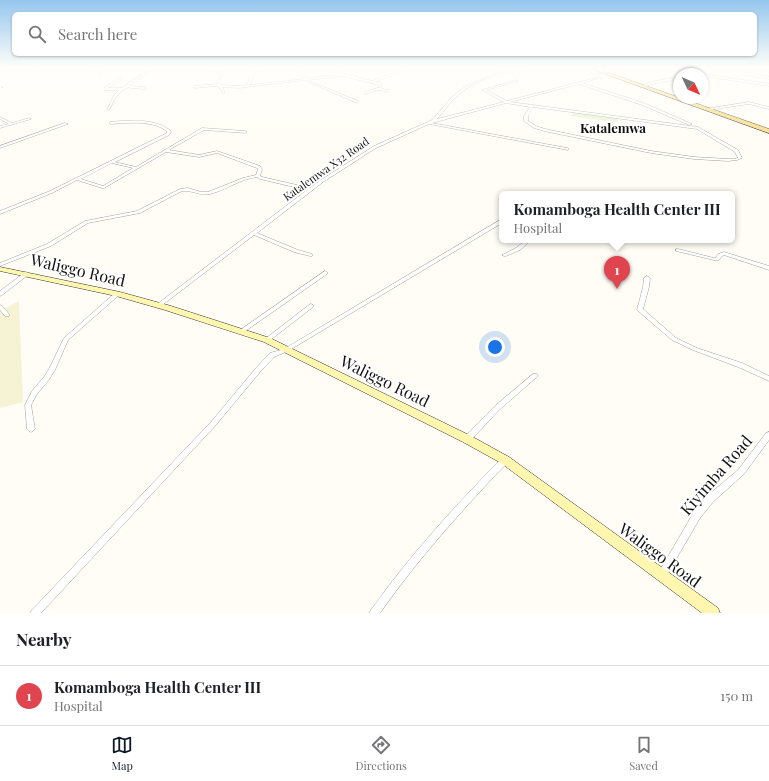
<!DOCTYPE html>
<html lang="en">
<head>
<meta charset="utf-8">
<style>
  :root { --surface:#fff; --page:#f2f2f2; --text:#202124; --muted:#757577; --line:#e0e0e0; --accent:#111827 }
  body { margin:0; font-family:"Playfair Display",serif; background:var(--page); color:var(--text) }
  .compass { position:absolute; left:673px; top:68px; width:36px; height:36px; border-radius:50%; background:var(--surface); box-shadow:0 1px 3px #0004; rotate:134deg }
  .you { position:absolute; left:495px; top:347px; width:14px; height:14px; margin:-10px; border:3px solid #fff; border-radius:50%; background:#1a73e8; box-shadow:0 0 0 6px #1a73e833 }
  .badge { display:grid; place-items:center; width:26px; height:26px; border-radius:50%; background:var(--accent); color:#fff; font-size:13px; font-weight:700 }
  .pin { position:absolute; translate:-50% -33px; filter:drop-shadow(0 1px 2px #0008) }
  .pin::after { content:''; position:absolute; top:21px; width:14px; height:12px; background:inherit; clip-path:polygon(0 0,100% 0,50% 100%) }
  .popup { position:absolute; left:499px; top:191px; width:236px; height:52px; box-sizing:border-box; display:grid; place-content:center; border-radius:6px; background:var(--surface); filter:drop-shadow(0 1px 3px #0005); font-size:13px; white-space:nowrap; color:var(--muted) }
  .popup b { font-size:15px; color:var(--text) }
  .popup::after { content:''; position:absolute; left:50%; top:100%; margin-left:-8px; border:8px solid transparent; border-top-color:var(--surface) }
  .list { margin:0; padding:0; list-style:none }
  h2 { display:flex; justify-content:space-between; align-items:center; height:52px; margin:0; padding:0 16px; font-size:17px }
  h2 small { font-size:13px; font-weight:400; color:var(--muted) }
  .list li { display:grid; grid-template-columns:26px 1fr auto; gap:12px; align-items:center; box-sizing:border-box; height:60px; padding:0 16px; border-top:1px solid var(--line) }
  .list b { display:block; font-size:15px; white-space:nowrap }
  .list p { margin:0; font-size:13px; white-space:nowrap; color:var(--muted) }
  .list em { font-size:13px; font-style:normal; color:var(--muted) }
  .icon { flex:none; width:22px; height:22px; fill:none; stroke:currentColor; stroke-width:2; stroke-linecap:round; stroke-linejoin:round }
  .map { position:relative; flex:none; width:769px; height:613px; overflow:hidden }
  .search { position:absolute; background:var(--surface); box-shadow:0 1px 3px #0004; left:12px; right:12px; top:12px; height:44px; display:flex; align-items:center; gap:10px; box-sizing:border-box; padding:0 14px; border-radius:6px; color:var(--muted); font-size:15px }
  .sheet { height:112px; background:var(--surface) }
  nav { display:flex; justify-content:space-around; align-items:center; box-sizing:border-box; height:56px; border-top:1px solid var(--line); background:var(--surface); font-size:11px; color:var(--muted) }
  nav a { display:grid; justify-items:center; gap:2px }
  nav .on { color:var(--accent) }
  .map>svg:first-child { display:block }
  .farmland { fill:#f6f3d4 }
  .pitch { fill:#e6f2cf }
  .lines { fill:none; stroke-linecap:round; stroke-linejoin:round }
  .street-casing { stroke:#444; stroke-width:0.5 }
  .secondary-casing { stroke:#333; stroke-width:1 }
  .primary-casing { stroke:#222; stroke-width:1 }
  .street { fill:#fff; fill-rule:evenodd }
  .secondary { fill:#fff6b0; fill-rule:evenodd }
  .primary { fill:#f9d66b; fill-rule:evenodd }
  .labels { text-anchor:middle; stroke-width:4; stroke-linejoin:round; paint-order:stroke }
  .far-street-label { font-size:11px; fill:#111; stroke:#fff }
  .far-quarter-label { font-size:13px; font-weight:bold; fill:#111; stroke:#fff }
  .near-street-label { font-size:16px; fill:#111; stroke:#fff }
</style>
</head>
<body>
<div class="map">
<svg width="769" height="613" viewBox="0 0 769 613">
  <rect width="100%" height="100%" fill="#fffdf5"/>
  <!-- farmland -->
  <path class="farmland" d="M19,301L23,402L0,408V311Z"/>
  <!-- pitch -->
  <path class="pitch" d="M573,111L618,117L617,122L571,116Z"/>
  <g class="lines">
    <defs>
      <path id="street" d="M8,68H12L0,72V70Z
        M13,68L38,69L47,68L38,71Z
        M81,68H85L103,73L102,74Z
        M152,68H155L130,85L132,86L144,87L145,89L131,88L129,87C116,93 116,98 109,110H107L114,95L119,90H105L104,88L121,77L122,79L108,88H122L127,85V84Z
        M211,68H214L212,70L223,72L219,83L221,85L239,86L247,85L252,71L267,68H272L254,73L250,85L305,79L292,68H295L308,78L340,75L330,68H333L344,74L372,81L402,70L392,68L404,69L411,68L375,82L381,83L382,89L389,90L388,92L378,90L365,94V92L377,88H380L379,85L343,76L307,80L358,101V102L357,103L304,80L239,88L222,87L225,93L224,94L219,87L217,86L194,88L195,86L217,84V83L221,73L209,71V69Z
        M531,68H540C529,71 516,71 504,73C485,77 466,86 453,100C447,106 443,113 437,119L504,102L482,90L516,80L518,81L486,90L507,101L599,77L598,75L581,68C588,68 598,71 602,77L582,83L644,103L692,124L689,125L642,105L579,84L510,102L698,127L738,150L742,158L737,160L728,161L694,159L651,153L544,131L534,128L524,121V116L530,107L506,103L432,123L567,148H568V150L429,124L376,148L323,182L257,233L298,250L312,254V256H310L294,252L254,235L161,306L159,307L156,305L307,190L260,179L257,177C240,179 226,190 210,194C200,196 192,190 182,191L140,213L88,223L51,246L0,266V263L47,244L85,221L137,211L180,189L188,188L201,192H208L243,178L256,175L258,169L257,168L217,153L199,157L166,152L104,188H102L77,180L52,193L0,214V211L50,191L167,133V131C151,120 130,123 111,124L109,123L110,122C129,120 155,118 171,131L169,135L115,162L136,167L202,128L245,131L247,132L246,133L204,130L169,150L199,155L217,151L260,166L262,169L260,176L262,177L310,188L321,180L374,146L432,120L452,97L462,89L472,83L492,75L504,72ZM533,107L697,129L735,152L738,158L734,159H728L694,157L651,151L545,129L536,126L528,121V116ZM112,163L133,168L103,186L81,179Z
        M605,68H611L597,71L596,70Z
        M677,68H680L683,70L699,74C691,74 683,73 677,68Z
        M727,68H733L746,70L745,73H747L769,77V79L745,75L743,73V71Z
        M703,74L769,84V86L703,76Z
        M673,78L674,80L652,84L642,87L641,86L651,82Z
        M0,86L3,87L0,88Z
        M749,102L769,107V109L749,104L708,110L706,109Z
        M0,117L12,123L29,118L31,119L0,128V126L9,124L0,119Z
        M65,123L68,124L0,148V146Z
        M500,220H502V223L288,351L274,357L260,372L215,426L41,613H30L32,610L211,422L256,368L270,353L284,349Z
        M526,240H531L520,250L506,256H504L502,255L516,248Z
        M676,249H678L714,258H716L718,254L724,252L769,266V270L724,255L722,256L719,260H714L676,251Z
        M325,271L328,273L327,274L244,332H240L239,331L240,330Z
        M26,272L28,273L29,274L28,275L2,295L0,296V291L24,273Z
        M647,276L650,278L649,287L643,309L676,338L697,348L742,363L769,376V381L738,367L693,350L672,340L637,310L643,287L644,278Z
        M117,292L120,294L119,295L68,340L55,370L48,381L37,394L31,405L35,429L33,431L31,432L29,431L27,429L25,405L32,391L44,377L49,369L64,338L115,293Z
        M311,304L313,305L314,306L313,307L269,341H265L264,340L265,339L309,305Z
        M0,305L2,306L9,314L10,315L9,316H5L0,310Z
        M533,374H537L538,376L499,410L470,441L467,442L464,441L463,439L464,437L495,406Z
        M769,432V440L744,474L713,502L700,518L665,578L662,579L659,578L658,575L659,572L694,512L707,496L738,470L766,433Z
        M505,457L508,458L509,460L508,462C462,510 418,559 380,613H369L371,610C410,555 455,506 502,458Z"/>
      <path id="secondary" d="M0,267L120,292L171,306L270,338L471,436L509,457L718,608L720,613H702L501,463L463,442L264,342L165,310L116,296L0,271Z"/>
      <path id="primary" d="M589,68H595L769,129V133Z"/>
    </defs>
    <!-- street casing -->
    <use href="#street" class="street-casing"/>
    <!-- secondary casing -->
    <use href="#secondary" class="secondary-casing"/>
    <!-- primary casing -->
    <use href="#primary" class="primary-casing"/>
    <!-- street -->
    <use href="#street" class="street"/>
    <!-- secondary -->
    <use href="#secondary" class="secondary"/>
    <!-- primary -->
    <use href="#primary" class="primary"/>
  </g>
  <!-- sky -->
  <linearGradient id="sky" x2="0" y2="1"><stop stop-color="#95c6ee"/><stop offset="0.44" stop-color="#fffefa"/><stop offset="1" stop-color="#fffefa" stop-opacity="0"/></linearGradient>
  <rect width="769" height="154" fill="url(#sky)"/>
  <g class="labels">
    <!-- far-street labels -->
    <g class="far-street-label">
      <text transform="translate(326 169) rotate(-35)" y="4">Katalemwa X32 Road</text>
    </g>
    <!-- far-quarter labels -->
    <g class="far-quarter-label">
      <text x="613" y="133">Katalemwa</text>
    </g>
    <!-- near-street labels -->
    <g class="near-street-label">
      <text transform="translate(78 270) rotate(13)" y="6">Waliggo Road</text>
      <text transform="translate(385 381) rotate(26)" y="6">Waliggo Road</text>
      <text transform="translate(716 475) rotate(-49)" y="6">Kiyimba Road</text>
      <text transform="translate(660 555) rotate(36)" y="6">Waliggo Road</text>
    </g>
  </g>
</svg>
<svg class="compass" viewBox="-18 -18 36 36"><path d="M0-13l5 13h-10z" fill="#e53935"/><path d="M0 13l5-13h-10z" fill="#757577"/></svg>
<div class="you"></div>
<div class="pin badge" style="left:617px;top:289px;background:#e0444e">1</div>
<div class="popup"><b>Komamboga Health Center III</b>Hospital</div>
<div class="search"><svg class="icon" aria-label="search" viewBox="0 0 24 24"><circle cx="10" cy="10" r="6"/><path d="M15 15l6 6"/></svg>Search here</div>
</div>
<section class="sheet">
<h2>Nearby<small></small></h2>
<ul class="list">
<li><span class="badge" style="background:#e0444e">1</span><div><b>Komamboga Health Center III</b><p>Hospital</p></div><em>150 m</em></li>
</ul>
</section>
<nav>
<a class="on"><svg class="icon" aria-label="map" viewBox="0 0 24 24"><path d="M3 6l6-2 6 2 6-2v14l-6 2-6-2-6 2zM9 4v14M15 6v14"/></svg>Map</a>
<a><svg class="icon" aria-label="directions" viewBox="0 0 24 24"><path d="M12 3l9 9-9 9-9-9zM9 14v-3h6M13 9l2 2-2 2"/></svg>Directions</a>
<a><svg class="icon" aria-label="saved" viewBox="0 0 24 24"><path d="M7 4h10v16l-5-4-5 4z"/></svg>Saved</a>
</nav>
</body>
</html>
